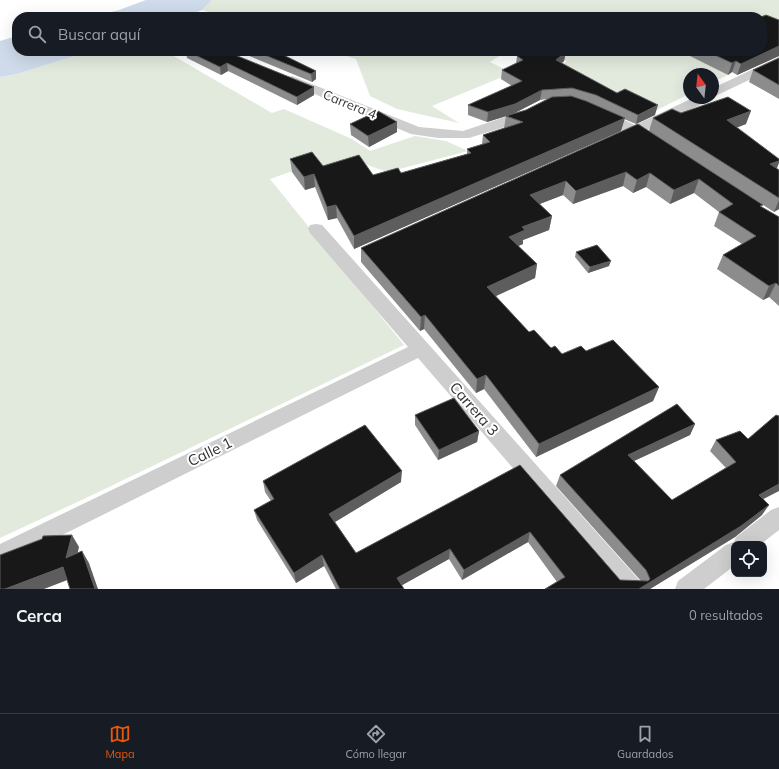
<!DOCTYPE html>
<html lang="es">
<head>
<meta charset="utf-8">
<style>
  :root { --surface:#171b24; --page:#20242c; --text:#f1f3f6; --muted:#9ea1a6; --line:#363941; --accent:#ea580c }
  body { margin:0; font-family:Mulish,sans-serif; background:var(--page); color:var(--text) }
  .controls { position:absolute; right:12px; bottom:12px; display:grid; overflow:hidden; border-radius:8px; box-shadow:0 4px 16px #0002 }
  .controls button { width:36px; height:36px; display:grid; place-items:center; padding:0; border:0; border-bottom:1px solid var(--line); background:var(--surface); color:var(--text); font:20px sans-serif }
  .compass { position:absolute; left:683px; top:68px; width:36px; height:36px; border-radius:50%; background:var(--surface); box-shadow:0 4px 16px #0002; rotate:345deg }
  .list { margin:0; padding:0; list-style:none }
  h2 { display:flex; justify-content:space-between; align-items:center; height:52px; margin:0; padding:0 16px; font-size:17px }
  h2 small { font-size:13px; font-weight:400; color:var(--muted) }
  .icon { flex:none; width:22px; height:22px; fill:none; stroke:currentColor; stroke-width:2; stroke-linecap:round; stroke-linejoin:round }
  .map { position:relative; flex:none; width:779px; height:589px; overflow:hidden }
  .search { position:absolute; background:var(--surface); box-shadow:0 4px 16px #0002; left:12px; right:12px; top:12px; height:44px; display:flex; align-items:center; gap:10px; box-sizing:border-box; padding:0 14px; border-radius:16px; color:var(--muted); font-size:15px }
  .sheet { height:124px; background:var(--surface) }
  nav { display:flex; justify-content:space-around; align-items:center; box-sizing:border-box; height:56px; border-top:1px solid var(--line); background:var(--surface); font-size:11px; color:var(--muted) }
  nav a { display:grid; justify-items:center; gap:2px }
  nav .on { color:var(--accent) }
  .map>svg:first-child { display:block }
  .green { fill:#e2eade }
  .water { fill:#cfdbea }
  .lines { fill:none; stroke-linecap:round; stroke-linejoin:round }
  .street { fill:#cecece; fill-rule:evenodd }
  .wall { fill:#8c8c8c; fill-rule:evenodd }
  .shaded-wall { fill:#5d5d5d }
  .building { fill:#181818; stroke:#5d5d5d }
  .labels { text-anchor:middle; stroke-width:4; stroke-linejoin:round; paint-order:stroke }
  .far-street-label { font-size:13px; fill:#313131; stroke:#fff }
  .street-label { font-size:15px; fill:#313131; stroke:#fff }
</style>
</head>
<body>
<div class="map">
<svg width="779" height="589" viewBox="0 0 779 589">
  <rect width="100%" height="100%" fill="#fff"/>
  <!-- green -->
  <path class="green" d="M212,0H779V33L762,17H224L202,10Z
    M91,51H165L272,113L284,109L352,139L370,151L415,136L446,141L468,151L388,172L361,163L323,174L313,164L270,179L404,345L86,498L0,538V77L17,74Z
    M331,51H507L490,62L512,73L432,106L459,123L397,109L370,96L356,59Z
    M536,51H684L683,52L728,75L713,82V74H689V94L657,110L555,70L567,61Z"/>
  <!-- water -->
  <path class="water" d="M146,0H212L202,10L186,17H92L119,10Z
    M17,36V51H91L17,74L0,77V41Z"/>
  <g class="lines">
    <!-- street -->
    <path class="street" d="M779,57V66L713,97V88Z
      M292,76L419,127L463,131L526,110L531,111L533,114L524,121L469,138H438L411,134L288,83L286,80L288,77Z
      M693,98H710L708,101L645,131L656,140L654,143C646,145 641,141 634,136L628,138L623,137L621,134L624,131L597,118L595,115L597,112H607L635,125Z
      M316,224L322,225L640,581L643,589H617L418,358L0,566V544L408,347L310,233L308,229L310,225Z
      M779,507V530L761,544H734V566L704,589H675L678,581L726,545L734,542L736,537L771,510Z"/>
  </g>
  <!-- wall -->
  <path class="wall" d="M779,20V56L737,75L732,72L728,75L682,52L683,51H762Z
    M183,51H225L314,87V95L297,105L228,71L221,75L187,58L186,52Z
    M237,51H275L316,71V79L312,82Z
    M566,52L564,61L561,64L655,115L636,124L624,119L621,131L354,249L337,218L328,220L315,187L305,190L292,172L290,159L373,175L401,173L467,154V149L482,144L483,135L504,128L506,116L487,122L468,115V105L512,86L501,79L502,70L516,64L517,56ZM547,99L526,110L514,113L540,100Z
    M779,58V99L749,82L753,70Z
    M681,113L746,124L736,128L777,169L779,170V209L774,212L693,160L762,207L779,217V306L769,297L763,300L717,269L723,255L742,244L714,226L719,212L694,193L670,204L646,187L633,193L623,186L573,204L563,195L539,204L552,216L549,230L523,240V244L518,246L537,264L535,278L496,296L529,332L551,348L562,354L586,351L659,387L653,401L536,457L484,389L476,393L424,329L420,331L361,262V248L649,131L653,118Z
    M350,124L397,132L369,147L351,135Z
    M576,252L609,266L588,273L575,257Z
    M415,415L479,431L477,442L438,460L415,425Z
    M695,424L690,435L634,461L672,500L726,468L710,451L716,440L740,431L763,499L762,515L735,537L650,589H545L557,582L528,542L462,580L449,559L402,585L404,589H336L324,566L296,583L257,520L254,510L271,501L265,492L263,481L401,482L335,522L356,553L520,465L620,580L641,581L556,486L560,475Z"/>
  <!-- shaded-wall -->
  <path class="shaded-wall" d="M779,46V56L737,75L741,64Z
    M566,52L564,61L554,70L556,60Z
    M736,61L732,72L728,75L732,63Z
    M227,63L228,71L221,75L220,67Z
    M316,71V79L312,82L311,74Z
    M314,87V95L297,105V97Z
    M542,90L540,100L513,114L487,122L488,112Z
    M658,105L655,115L636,124L638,115Z
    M751,111L746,124L722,133L727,120Z
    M625,118L621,131L354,249V236Z
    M397,122V132L369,147L368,136Z
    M779,161V163L775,173L770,164Z
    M626,172L623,186L573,204L576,191Z
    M650,173L646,187L633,193L637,180Z
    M314,174L315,187L305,190L304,177Z
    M699,179L694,193L670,204L674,190Z
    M566,181L563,195L527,209L530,195Z
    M779,200V209L774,212Z
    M336,205L337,218L328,220L327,207Z
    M552,216L549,230L523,240V244L507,251L509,237L522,227Z
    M611,261L609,266L588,273L590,267Z
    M537,264L535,278L485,301L487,287Z
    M776,283L769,297L763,300L769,286Z
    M425,315L424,329L420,331L421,317Z
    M486,375L484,389L476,393L477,379Z
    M659,387L653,401L536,457L539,444Z
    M695,424L690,435L623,466L628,455Z
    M479,431L477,442L438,460L439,450Z
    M402,471L401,482L330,525L329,514Z
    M779,484V491L752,505L759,495Z
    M769,505L762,515L735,537L650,589H639Z
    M530,532L528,542L462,580L464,570Z
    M72,535L79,547L74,570L66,558Z
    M450,549L449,559L397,588V578Z
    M82,551L89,563L98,589H95Z
    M322,555L324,566L296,583L294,573Z
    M63,567L70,579L44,589H5Z"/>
  <!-- building -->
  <path class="building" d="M766,15L779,20V46L741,64L736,61L732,63L706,51H762V17H761Z
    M187,51H225L314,87L297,97L227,63L220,67Z
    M255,51H275L316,71L311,74Z
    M523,51H562L566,52L556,60L617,93L625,89L658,105L638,115L596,95L572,88L542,90L515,104L488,112L468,105L522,81L502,70L523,60L517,56Z
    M779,58V85L753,70Z
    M571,96L586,101L625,118L354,236L336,205L327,207L314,174L304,177L290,159L312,152L323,166L359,155L373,175L398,168L401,173L471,153L467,149L490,142L483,135L523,122L506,116L526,110L552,97Z
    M728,97L751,111L727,120L779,159V161L770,164L779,170V198L653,118L672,109L681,113Z
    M378,111L397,122L368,136L350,124Z
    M638,124L763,205L760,206L779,217V286L776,283L769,286L723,255L756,236L719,212L733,204L699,179L674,190L650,173L637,180L626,172L576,191L566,181L530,195L552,216L522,227L525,230L509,237L537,264L487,287L529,332L534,330L551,348L555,346L562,354L581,346L586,351L613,340L659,387L539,444L486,375L477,379L425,315L421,317L361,248Z
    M597,245L611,261L590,267L576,252Z
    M454,398L479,431L439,450L415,415Z
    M677,404L695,424L628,455L672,500L736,462L716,440L740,431L748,439L776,415L779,416V484L759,495L769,505L741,526L639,589H545L565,577L530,532L464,570L450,549L397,578L404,589H340L322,555L294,573L254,510L274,499L263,481L365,425L402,471L329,514L356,553L520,465L620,580L648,581L650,579L646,570L560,475Z
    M72,535L66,558L82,551L95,589H70L63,567L5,589H0V555L42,539L43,536Z"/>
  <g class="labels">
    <!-- far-street labels -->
    <g class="far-street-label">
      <text transform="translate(350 104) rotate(22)" y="5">Carrera 4</text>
    </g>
    <!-- street labels -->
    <g class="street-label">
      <text transform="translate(474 409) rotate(49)" y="5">Carrera 3</text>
      <text transform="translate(210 452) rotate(-26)" y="5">Calle 1</text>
    </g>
  </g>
</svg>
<div class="controls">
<button><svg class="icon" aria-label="locate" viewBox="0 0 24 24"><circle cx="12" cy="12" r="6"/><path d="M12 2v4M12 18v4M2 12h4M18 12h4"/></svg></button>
</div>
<svg class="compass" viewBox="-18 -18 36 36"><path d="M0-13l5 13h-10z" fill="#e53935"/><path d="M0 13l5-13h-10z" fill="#9ea1a6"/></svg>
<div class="search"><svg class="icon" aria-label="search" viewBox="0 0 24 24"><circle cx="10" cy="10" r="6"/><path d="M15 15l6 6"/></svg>Buscar aquí</div>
</div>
<section class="sheet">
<h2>Cerca<small>0 resultados</small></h2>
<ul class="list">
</ul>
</section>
<nav>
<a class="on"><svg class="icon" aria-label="map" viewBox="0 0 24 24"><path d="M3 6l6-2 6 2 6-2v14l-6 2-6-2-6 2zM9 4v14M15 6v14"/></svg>Mapa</a>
<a><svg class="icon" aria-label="directions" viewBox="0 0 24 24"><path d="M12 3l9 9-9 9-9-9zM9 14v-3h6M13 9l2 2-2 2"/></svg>Cómo llegar</a>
<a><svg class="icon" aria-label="saved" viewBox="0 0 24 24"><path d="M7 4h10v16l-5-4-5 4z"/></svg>Guardados</a>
</nav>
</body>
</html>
